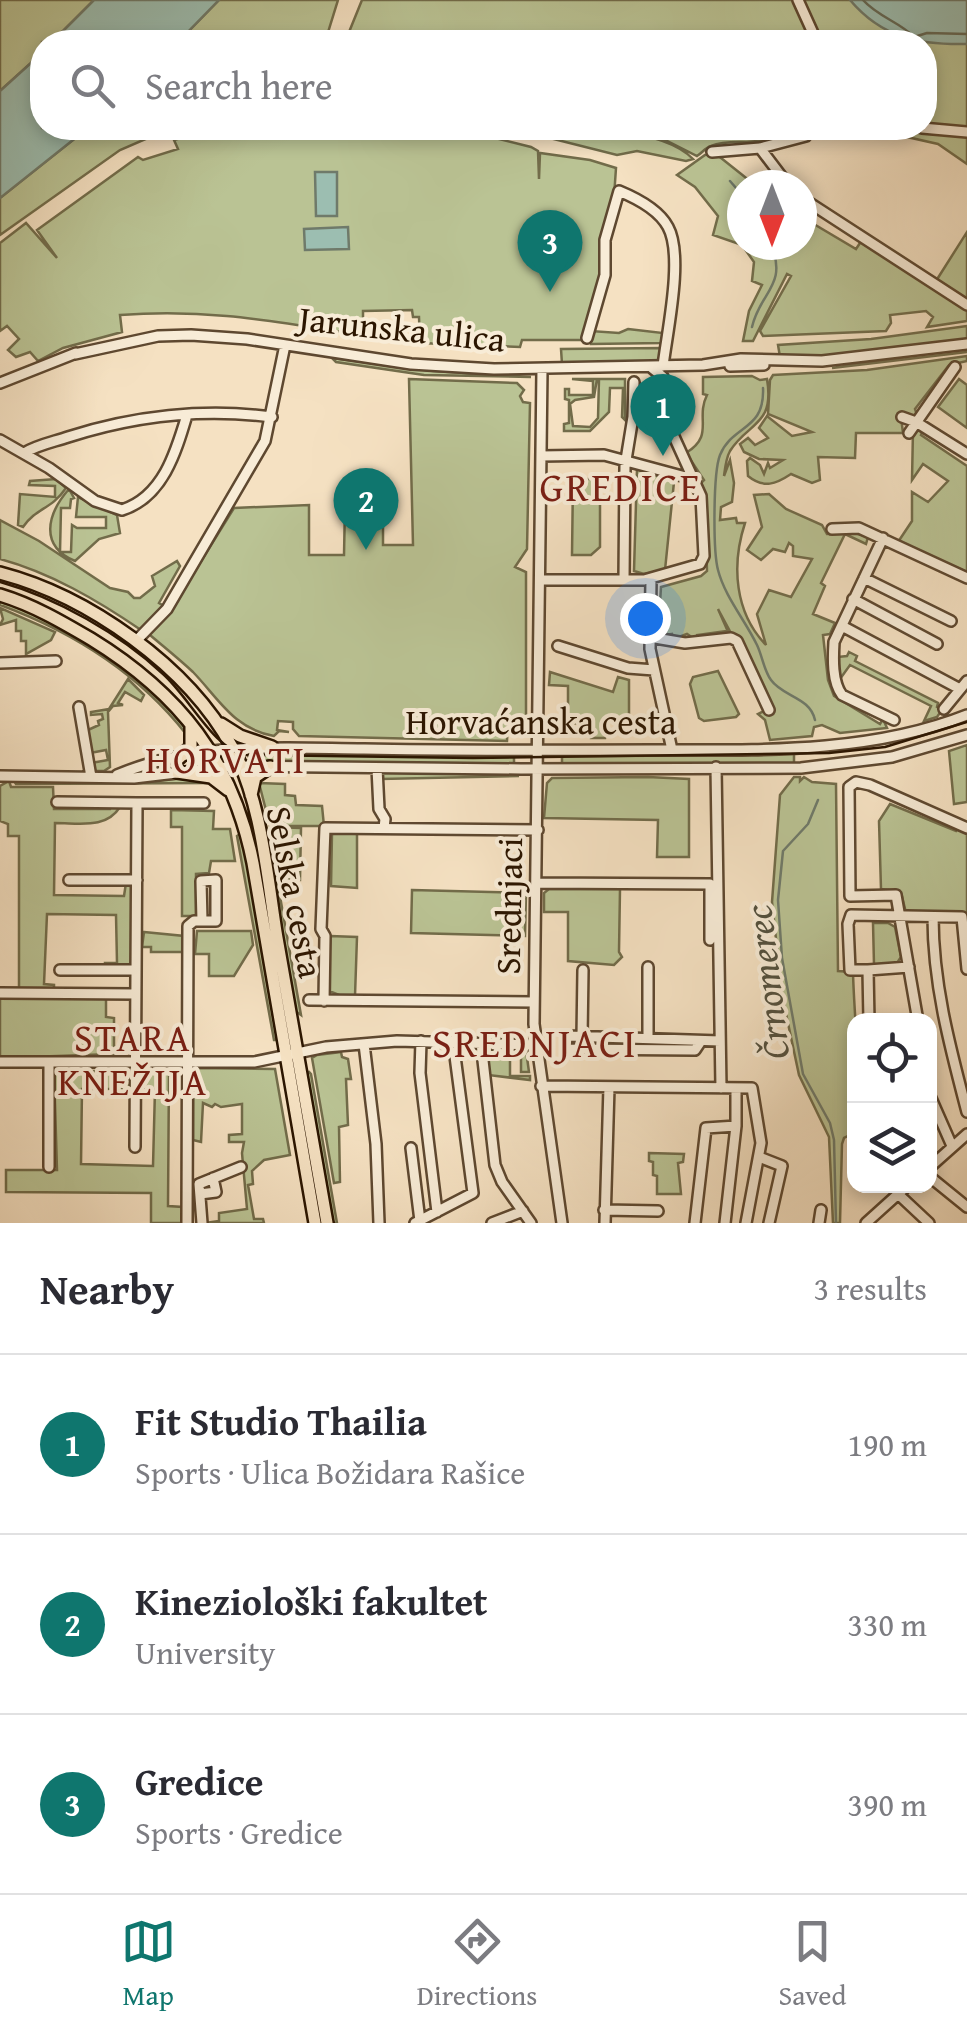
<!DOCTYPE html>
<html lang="en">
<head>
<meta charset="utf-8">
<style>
  :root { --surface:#fff; --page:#f2f2f3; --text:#2b2b33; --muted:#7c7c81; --line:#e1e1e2; --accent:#0f766e }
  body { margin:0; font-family:"Gentium Book Plus",serif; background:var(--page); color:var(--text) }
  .controls { position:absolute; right:30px; bottom:30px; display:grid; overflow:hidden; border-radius:20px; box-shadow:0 5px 15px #0003 }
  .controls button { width:90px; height:90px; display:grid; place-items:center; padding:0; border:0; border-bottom:2px solid var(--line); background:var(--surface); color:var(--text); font:50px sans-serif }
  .compass { position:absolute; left:727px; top:170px; width:90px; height:90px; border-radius:50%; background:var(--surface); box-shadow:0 5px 15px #0003; rotate:180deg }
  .you { position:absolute; left:645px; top:618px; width:35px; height:35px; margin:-25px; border:8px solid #fff; border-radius:50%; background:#1a73e8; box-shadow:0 0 0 15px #1a73e833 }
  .badge { display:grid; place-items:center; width:65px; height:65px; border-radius:50%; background:var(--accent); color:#fff; font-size:32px; font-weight:700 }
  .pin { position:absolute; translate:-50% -82px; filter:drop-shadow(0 2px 5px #0008) }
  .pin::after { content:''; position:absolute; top:52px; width:35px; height:30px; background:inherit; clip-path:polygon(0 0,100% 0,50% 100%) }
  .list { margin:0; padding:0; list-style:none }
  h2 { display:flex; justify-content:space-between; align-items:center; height:130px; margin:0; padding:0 40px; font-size:42px }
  h2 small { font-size:32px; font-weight:400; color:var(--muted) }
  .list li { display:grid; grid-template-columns:65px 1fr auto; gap:30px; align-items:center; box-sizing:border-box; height:180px; padding:0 40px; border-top:2px solid var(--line) }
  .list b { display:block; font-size:38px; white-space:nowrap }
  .list p { margin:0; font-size:32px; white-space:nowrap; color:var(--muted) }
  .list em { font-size:32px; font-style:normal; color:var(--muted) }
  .icon { flex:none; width:55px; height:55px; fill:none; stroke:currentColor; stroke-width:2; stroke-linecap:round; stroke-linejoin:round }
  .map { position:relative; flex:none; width:967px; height:1223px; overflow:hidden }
  .search { position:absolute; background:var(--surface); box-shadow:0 5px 15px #0003; left:30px; right:30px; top:30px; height:110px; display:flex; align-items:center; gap:25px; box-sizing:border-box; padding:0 35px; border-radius:40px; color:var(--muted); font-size:38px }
  .sheet { height:670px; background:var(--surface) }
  nav { display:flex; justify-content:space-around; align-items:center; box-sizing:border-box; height:140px; border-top:2px solid var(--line); background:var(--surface); font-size:28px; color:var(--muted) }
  nav a { display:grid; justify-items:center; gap:5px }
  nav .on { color:var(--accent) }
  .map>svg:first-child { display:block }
  .green { fill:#bac394; stroke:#726c4a; stroke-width:2.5 }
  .water { fill:#9cbeb1; stroke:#6f7a6a; stroke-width:2.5 }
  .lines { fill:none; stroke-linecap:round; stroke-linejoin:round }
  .shore { stroke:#646a58; stroke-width:2.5 }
  .stream { stroke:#6f7a6a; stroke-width:2.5 }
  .minor-casing { stroke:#5e4830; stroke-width:14 }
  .major-casing { stroke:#2b1500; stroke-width:16 }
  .minor { stroke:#f8ecd7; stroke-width:9 }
  .major { stroke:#f5e1c2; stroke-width:11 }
  .tram { stroke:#2b1500; stroke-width:2.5 }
  .labels { text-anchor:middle; stroke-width:8; stroke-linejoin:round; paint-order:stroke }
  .street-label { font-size:35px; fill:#2b1500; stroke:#f8ecd7 }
  .neighbourhood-label { font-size:38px; letter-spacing:2.5px; fill:#7a1f14; stroke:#f8ecd7 }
  .water-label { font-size:38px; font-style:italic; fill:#53503e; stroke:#f8ecd7 }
  .quarter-label { font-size:40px; letter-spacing:2.5px; fill:#7a1f14; stroke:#f8ecd7 }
</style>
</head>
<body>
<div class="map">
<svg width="967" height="1223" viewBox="0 0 967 1223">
  <rect width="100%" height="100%" fill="#f5e1c2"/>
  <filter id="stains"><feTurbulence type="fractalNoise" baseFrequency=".002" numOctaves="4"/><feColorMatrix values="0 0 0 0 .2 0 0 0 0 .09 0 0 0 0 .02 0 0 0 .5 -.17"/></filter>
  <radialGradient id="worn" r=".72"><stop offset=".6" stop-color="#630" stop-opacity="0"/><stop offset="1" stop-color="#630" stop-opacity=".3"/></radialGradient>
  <!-- green -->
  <path class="green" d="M0,0H94L52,42H42V53L0,91Z
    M219,0H338L325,42H178Z
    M362,0H967V164L938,144L867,128H924V42H345Z
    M88,128H171L120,150L0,235V198Z
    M214,128H455L531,147L538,151L539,179L540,153L590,160L616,168L614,197L604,233L599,285L584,340H522L520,347L420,343L419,317H413L412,310L363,311V335C277,322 209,308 120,315L122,332L63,348L38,361L30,352L16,357L8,350L19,339L7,326L0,331V243L26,223L57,258L37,230L138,157L143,160L178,149L174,140Z
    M510,128C558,128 658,123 693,159L686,161L637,151L617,155Z
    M607,128H784C759,151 735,136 711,146C705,148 702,153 697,156L665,140Z
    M716,154L755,185H742V245L713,235L718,216L695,187L677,175L705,155Z
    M802,217L856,249L862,240L967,306V321L927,327L933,317L926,311L890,315L891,323L886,331L763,336L760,331L791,276L787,274L753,341H743L749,311L762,285L752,281L754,262L742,245H802Z
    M967,232V302L936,281Z
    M967,326V341L863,355L780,357L778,345L871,339Z
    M628,329L663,333L662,343L591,344V331L619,333Z
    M967,347V352L832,368Z
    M662,348L658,362L562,364L561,349Z
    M967,356V361L949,365L915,409L917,415L901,417L903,433H856L855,458L818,457L820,480L812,483L791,474C776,484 764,489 748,476L747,461L750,458L760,465L764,474L768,463L770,468L783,460L759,459L744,452L740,444L748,438L755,445L768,438L759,428L767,416L792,436L812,432L768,414L770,380L773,375L867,370Z
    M332,358L433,371L531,377L424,375L336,362Z
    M752,376L760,380L767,379C775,426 748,422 730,451C726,458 725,468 724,476L730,460L734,483L732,502L721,507L720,520L736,518L737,523H745C731,566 735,613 766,645L757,614L769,590L791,597L812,559L793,556V546L789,543L785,552L773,549L761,560L747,550L762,527L754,495L769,494L786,509L822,525L827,534L855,533L868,537L866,544L845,534L821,583L825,586L813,614L835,623L830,634L823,635L828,680L834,696L880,724L883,719L887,728L840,733L822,725L814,727L812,736L770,740L765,720L758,714L772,707L741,640L732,635L718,609L729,634L726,631L697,635L696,640L687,634L673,639L672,634L658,636L661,587L701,576L707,571L705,502L700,484L704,480L686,453C715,435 695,419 707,395L703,394V377Z
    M409,379L517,383L524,390L520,396L523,402L530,403L527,549L515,567L526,572V722L508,723L507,741L299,736L293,729V722L278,721L277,730L289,732L279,731L274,736C234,729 219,699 193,672C179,659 164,647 150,635V631L167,616L234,508L309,505V555H344L345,505L383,501V545H413Z
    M572,379H597L594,397L575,400L570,404L573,426L590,427L598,418L599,379H625V420L622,417L623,388H610L609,412L590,431H564V424L569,423V400L565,399V389H569V395H593V381Z
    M959,379L967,385V428L938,407Z
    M918,427L924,428L921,435L967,466V572L898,542L912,521V492L928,502L948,481L923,464L912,480L913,430Z
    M637,469L674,482L665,570L644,574L634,571Z
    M56,479L66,488C51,510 37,507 23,527L18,525L20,494L55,497V486L29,485L30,481Z
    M573,479H592L600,487V547L591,555H572Z
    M69,489L74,498L71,499L70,508H61L60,552H71L72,525L77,528H106V517H76L78,497L117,515L120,533L99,539L75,561C39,546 47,514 69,489Z
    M0,520L39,541L110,588L128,592L134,598H140L155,586L152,576L177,561L180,566L159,603L164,606L141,630C97,600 51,573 0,559Z
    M0,600C72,623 140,671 188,729L186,734C138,673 73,632 0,605Z
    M0,608L55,632L51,640L26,654V641H21V631H16V620L0,625L3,619Z
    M849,652L857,656L855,661L938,703L937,707L942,710L937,717L924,721L931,706L850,665L840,679L837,657L847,656Z
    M718,671L739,714L736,717L704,721L699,718L690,684L693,677Z
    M550,672L613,692L618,677L629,680V721H606L605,738H591V724L568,723V686L549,685Z
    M128,679L144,695L141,701L125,692L118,703L123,705L113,706L108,712L110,767L104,771H93L91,763L108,760L106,750L90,753L85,723L88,730L99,725L98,721L103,719L102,714L91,715V712L109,709Z
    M967,745V802L954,804L949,751Z
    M794,751V763L562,764V755Z
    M247,752L514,754V764L251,763Z
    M383,771L519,776L381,779L380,772Z
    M196,777L211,783L16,784L14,781L139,782Z
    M648,777L689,779V857H657L658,820L544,818L547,783L552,778Z
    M794,777H800V781L804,777L812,782L836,784L838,971L853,972C854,1020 863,1079 849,1124L854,1133L844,1138L842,1144L840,1223H833L829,1137L799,1075L782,995L772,902L780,795Z
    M9,781L11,787H53L54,809H110L111,804L120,807C106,829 81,823 55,823L54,895L124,896L126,883L133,884L132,967H105V963H117L116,915L47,914L44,984L54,985V991H19V836H8V824L0,821V786Z
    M259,783L285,784V795L295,796L296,805L322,806L324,826H270Z
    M255,787L270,840L301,1015L294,1010Z
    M890,804L956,831L958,828L967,832V914L906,913L901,892L881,889L879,821Z
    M171,810L214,811L213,829H230L235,861H211L209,873L196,874V916H182V827H171Z
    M272,827L301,828L300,880L281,879Z
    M332,833H357V888L331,886Z
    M240,834L247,854L279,1040H274L237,836Z
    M549,889H620L619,952L622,957L614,965L568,961V912H544V893Z
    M412,890L526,893L525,936L411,933Z
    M873,923H888L895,927L901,957L897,963L874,965Z
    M197,931H251L253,945L234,976H209V954H195Z
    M144,932L184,936V952H151V947H142Z
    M330,936L357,937L355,996L339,995L329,991Z
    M106,997V1017L114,1018V1054L0,1058V998Z
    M488,1050H526L529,1072H521V1055H510V1076H530V1080L488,1075Z
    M341,1052L342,1057L348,1059L351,1079H346L348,1125L339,1127L340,1182L334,1183L312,1058L317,1055Z
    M196,1068L275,1069L290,1155L264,1160L252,1171L253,1184L248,1185L254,1219H263L264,1223H205L219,1221V1213L247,1209L242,1153L244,1142H229V1135L242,1134V1104L221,1107L215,1104L212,1107L203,1103L201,1142L193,1140V1070Z
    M54,1070L130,1072V1089H82L81,1164L153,1166L155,1089H139V1070H169L168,1206L183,1207L182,1223H151V1193L6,1192V1170H57Z
    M309,1072L311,1074L337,1223H332L305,1073Z
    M649,1153L684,1154L683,1162L678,1163L681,1194H657V1176L653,1175V1162L649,1161Z"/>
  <!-- water -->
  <path class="water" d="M94,0H219L178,42H52Z
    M850,0H967V44C919,45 882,38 850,0Z
    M42,53V128H88L0,198V91Z
    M315,172H337V216H316Z
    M348,227L349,249L305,250L304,229Z"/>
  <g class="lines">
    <!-- shore -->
    <path class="shore" d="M863,0C878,17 900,22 914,37L927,33L967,34"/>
    <!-- stream -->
    <path class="stream" d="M730,181L742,195
      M752,327C760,292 788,285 771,245
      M763,388C765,431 733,424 720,455C713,473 713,551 718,570C725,597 745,620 757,645C762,655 764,671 771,680C783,697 810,697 815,720
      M818,800L808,824L783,851L778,900L782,958L803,1074L830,1123L834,1140L836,1223"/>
    <defs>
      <path id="minor" d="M798,0L817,42
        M922,128L967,132
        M760,148L788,185
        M712,152L760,148L806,136
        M802,198L967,305
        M587,338L605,275V240L619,191C636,198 659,210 668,227C684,256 667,332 663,366
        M75,354L158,336L191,335L247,339L411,364L494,369L703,365L741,359L822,361L967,344
        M730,366L764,365
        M542,369L534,1024L562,1223
        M0,383L76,353
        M902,417L916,422L967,454
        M909,433L955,367
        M0,440L49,468L95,501L122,510C163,497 176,452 187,415
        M24,453C37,445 53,442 68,437C133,416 204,408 272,417
        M541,456L604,455L693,479
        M832,529L859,528L967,578
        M883,538L834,642C833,658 832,682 842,695L894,720
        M864,578L951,621
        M651,579L650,649L672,750
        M540,580H644L700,564L704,556L701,496L671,430L663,377L652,368
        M624,580L625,466L633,417L634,382
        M853,599L937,644
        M842,626L960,689
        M649,637L685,643L731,638L737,641L769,710
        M136,641L167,609L265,441L285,345
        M558,646L628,668L654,670
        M0,663L56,661
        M79,707L91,777
        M944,709L967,681
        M716,767L721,1088
        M377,768L379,809L385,819L384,828
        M117,775C197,741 280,748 364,749C460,751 556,750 652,750C756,750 869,754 967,715
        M0,776L134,778L235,766L521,769L801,768L892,757L967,735
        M57,802L137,803
        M69,880H137
        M537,883L710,884V940
        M933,917C933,984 950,1047 967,1112
        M648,967V1038
        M60,970H136
        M868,970H850L848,924L851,915L962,917L967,969
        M0,993L135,994
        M309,1000L534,1002
        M324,1001L325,936L321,929L325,828L538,830
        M869,1021L868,970L909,967
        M918,1021L896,895L850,896L849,787L856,782L870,785L967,828
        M582,1037L583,970
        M421,1041L420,1073L437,1212
        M701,1041L695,1050L566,1049L567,1036L720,1041
        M481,1043L495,1165L502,1182L531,1223
        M364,1044L376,1144L379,1223
        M0,1062H254L326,1047L397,1041L536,1045
        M49,1062V1167
        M541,1086L752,1088L761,1143L746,1223
        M930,1096L952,1146
        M135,1147L137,803H204
        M411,1148L420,1221
        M759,1157L782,1166L769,1223
        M930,1167L967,1134
        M930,1177L967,1207
        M200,1194L216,1192L213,1178
        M898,1194L929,1223
        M604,1210L658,1211
        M187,1223L188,926L194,921H216V880L201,881L202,921
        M202,1223L199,1184L241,1167
        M415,1223L473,1193L453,1041
        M492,1223L523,1211
        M605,1223L609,1087
        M695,1223L706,1128L736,1126
        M725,1223L736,1126V1088
        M819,1223L821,1210
        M866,1223L907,1186"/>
      <path id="major" d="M0,573C88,596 188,666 232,747C262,802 267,877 277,938C293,1033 311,1128 327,1223
        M0,595C33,605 62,622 91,639C179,693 233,761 253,863L315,1223
        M221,724L240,736L272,747
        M178,759L191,747V725
        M177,772L211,777L228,790
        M251,795L255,777L270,767"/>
    </defs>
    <!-- minor casing -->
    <use href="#minor" class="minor-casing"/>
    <!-- major casing -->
    <use href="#major" class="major-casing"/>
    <!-- minor -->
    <use href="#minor" class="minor"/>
    <!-- major -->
    <use href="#major" class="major"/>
    <!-- tram -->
    <path class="tram" d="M0,582C57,598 120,634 163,674C189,697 214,749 245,755L473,758L829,753L885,747L967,722"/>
  </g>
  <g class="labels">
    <!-- street labels -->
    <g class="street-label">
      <text transform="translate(402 329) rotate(6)" y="12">Jarunska ulica</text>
      <text x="541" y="734">Horvaćanska cesta</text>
      <text transform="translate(295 892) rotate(79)" y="12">Selska cesta</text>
      <text transform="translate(509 906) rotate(-89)" y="12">Srednjaci</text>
    </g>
    <!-- neighbourhood labels -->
    <g class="neighbourhood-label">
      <text x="226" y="773">HORVATI</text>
      <text x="133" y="1051">STARA<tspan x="133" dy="44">KNEŽIJA</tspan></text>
    </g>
    <!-- water labels -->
    <g class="water-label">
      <text transform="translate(767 982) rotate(-97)" y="13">Črnomerec</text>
    </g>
    <!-- quarter labels -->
    <g class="quarter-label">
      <text x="621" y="501">GREDICE</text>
      <text x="535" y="1057">SREDNJACI</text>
    </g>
  </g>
  <rect width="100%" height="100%" filter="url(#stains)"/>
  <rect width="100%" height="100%" fill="url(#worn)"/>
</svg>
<div class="controls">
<button><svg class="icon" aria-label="locate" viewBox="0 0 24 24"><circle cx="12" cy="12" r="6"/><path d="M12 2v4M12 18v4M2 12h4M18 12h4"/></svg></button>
<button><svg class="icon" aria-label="layers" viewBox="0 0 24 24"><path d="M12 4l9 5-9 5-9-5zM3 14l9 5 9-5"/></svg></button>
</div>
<svg class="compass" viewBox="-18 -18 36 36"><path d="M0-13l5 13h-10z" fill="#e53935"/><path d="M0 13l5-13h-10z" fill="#7c7c81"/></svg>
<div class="you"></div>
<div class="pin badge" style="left:663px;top:456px">1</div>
<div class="pin badge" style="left:366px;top:550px">2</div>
<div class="pin badge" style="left:550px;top:292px">3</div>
<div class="search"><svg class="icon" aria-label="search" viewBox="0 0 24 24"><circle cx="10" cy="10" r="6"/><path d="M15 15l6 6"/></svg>Search here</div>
</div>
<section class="sheet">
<h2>Nearby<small>3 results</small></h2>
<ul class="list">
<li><span class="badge">1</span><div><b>Fit Studio Thailia</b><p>Sports · Ulica Božidara Rašice</p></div><em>190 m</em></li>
<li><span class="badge">2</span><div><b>Kineziološki fakultet</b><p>University</p></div><em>330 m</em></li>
<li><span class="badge">3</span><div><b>Gredice</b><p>Sports · Gredice</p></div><em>390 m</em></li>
</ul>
</section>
<nav>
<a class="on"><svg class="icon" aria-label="map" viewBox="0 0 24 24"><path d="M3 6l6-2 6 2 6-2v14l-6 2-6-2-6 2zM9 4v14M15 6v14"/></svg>Map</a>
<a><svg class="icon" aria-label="directions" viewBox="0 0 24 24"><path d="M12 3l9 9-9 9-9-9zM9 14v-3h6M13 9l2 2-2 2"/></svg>Directions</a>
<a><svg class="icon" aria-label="saved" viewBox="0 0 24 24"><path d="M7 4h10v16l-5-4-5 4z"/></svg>Saved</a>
</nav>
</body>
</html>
